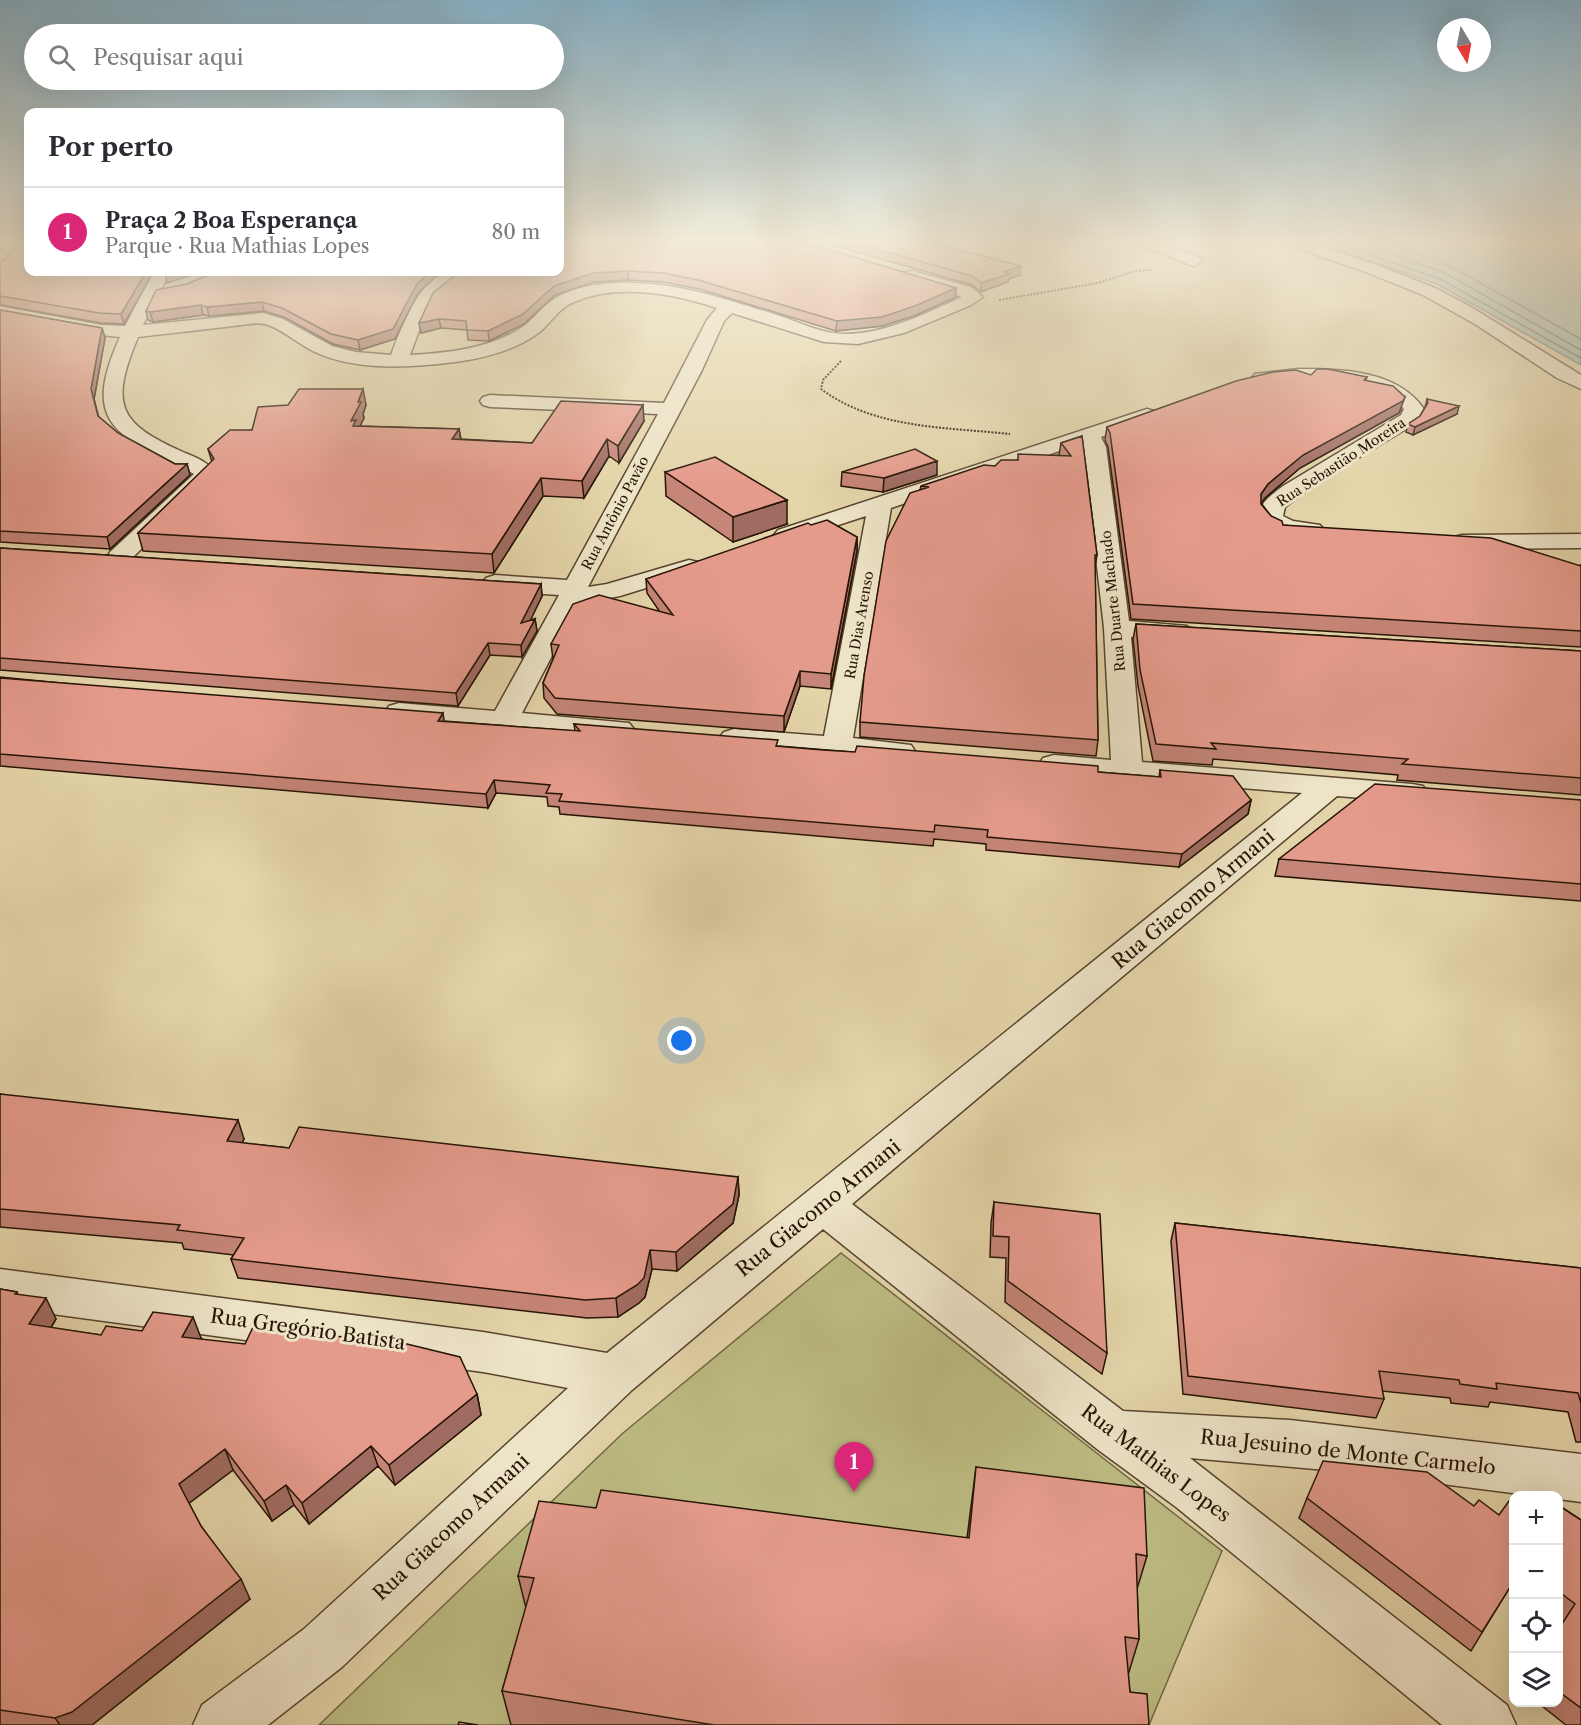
<!DOCTYPE html>
<html lang="pt">
<head>
<meta charset="utf-8">
<style>
  :root { --surface:#fff; --page:#f2f2f3; --text:#2b2b33; --muted:#7c7c81; --line:#e1e1e2; --accent:#db2777 }
  body { margin:0; font-family:"Libre Caslon Text",serif; background:var(--page); color:var(--text) }
  .controls { position:absolute; right:18px; bottom:18px; display:grid; overflow:hidden; border-radius:12px; box-shadow:0 6px 24px #0002 }
  .controls button { width:54px; height:54px; display:grid; place-items:center; padding:0; border:0; border-bottom:2px solid var(--line); background:var(--surface); color:var(--text); font:30px sans-serif }
  .compass { position:absolute; left:1437px; top:18px; width:54px; height:54px; border-radius:50%; background:var(--surface); box-shadow:0 6px 24px #0002; rotate:170deg }
  .you { position:absolute; left:682px; top:1041px; width:21px; height:21px; margin:-15px; border:4px solid #fff; border-radius:50%; background:#1a73e8; box-shadow:0 0 0 9px #1a73e833 }
  .badge { display:grid; place-items:center; width:39px; height:39px; border-radius:50%; background:var(--accent); color:#fff; font-size:20px; font-weight:700 }
  .pin { position:absolute; translate:-50% -50px; filter:drop-shadow(0 2px 3px #0008) }
  .pin::after { content:''; position:absolute; top:32px; width:21px; height:18px; background:inherit; clip-path:polygon(0 0,100% 0,50% 100%) }
  .list { margin:0; padding:0; list-style:none }
  h2 { display:flex; justify-content:space-between; align-items:center; height:78px; margin:0; padding:0 24px; font-size:26px }
  h2 small { font-size:20px; font-weight:400; color:var(--muted) }
  .list li { display:grid; grid-template-columns:39px 1fr auto; gap:18px; align-items:center; box-sizing:border-box; height:90px; padding:0 24px; border-top:2px solid var(--line) }
  .list b { display:block; font-size:22px; white-space:nowrap }
  .list p { margin:0; font-size:20px; white-space:nowrap; color:var(--muted) }
  .list em { font-size:20px; font-style:normal; color:var(--muted) }
  .icon { flex:none; width:33px; height:33px; fill:none; stroke:currentColor; stroke-width:2; stroke-linecap:round; stroke-linejoin:round }
  .map { position:relative; flex:none; width:1581px; height:1725px; overflow:hidden }
  .search { position:absolute; background:var(--surface); box-shadow:0 6px 24px #0002; left:24px; top:24px; width:540px; height:66px; display:flex; align-items:center; gap:15px; box-sizing:border-box; padding:0 21px; border-radius:33px; color:var(--muted); font-size:22px }
  .panel { position:absolute; background:var(--surface); box-shadow:0 6px 24px #0002; left:24px; top:108px; width:540px; height:168px; border-radius:12px }
  .map>svg:first-child { display:block }
  .green { fill:#bcbb82; stroke:#716844; stroke-width:1.5 }
  .water { fill:#95b8ab; stroke:#697669; stroke-width:1.5 }
  .lines { fill:none; stroke-linecap:round; stroke-linejoin:round }
  .shore { stroke:#5e6658; stroke-width:1.5 }
  .minor-casing { stroke:#56442e; stroke-width:3 }
  .major-casing { stroke:#261405; stroke-width:3 }
  .path { stroke:#261405; stroke-width:2; stroke-dasharray:2 1.5; stroke-linecap:butt }
  .minor { fill:#ede3c7; fill-rule:evenodd }
  .major { fill:#e2ba74; fill-rule:evenodd }
  .wall { fill:#c58578; stroke:#261405; stroke-width:1.5 }
  .shaded-wall { fill:#a06c62; stroke:#261405; stroke-width:1.5 }
  .building { fill:#e59b8c; stroke:#261405; stroke-width:1.5 }
  .labels { text-anchor:middle; stroke-width:6; stroke-linejoin:round; paint-order:stroke }
  .far-street-label { font-size:14px; fill:#261405; stroke:#ede3c7 }
  .near-street-label { font-size:20px; fill:#261405; stroke:#ede3c7 }
</style>
</head>
<body>
<div class="map">
<svg width="1581" height="1725" viewBox="0 0 1581 1725">
  <rect width="100%" height="100%" fill="#e4d4a9"/>
  <filter id="stains"><feTurbulence type="fractalNoise" baseFrequency=".00333" numOctaves="4"/><feColorMatrix values="0 0 0 0 .2 0 0 0 0 .09 0 0 0 0 .02 0 0 0 .5 -.17"/></filter>
  <radialGradient id="worn" r=".72"><stop offset=".6" stop-color="#630" stop-opacity="0"/><stop offset="1" stop-color="#630" stop-opacity=".3"/></radialGradient>
  <!-- green -->
  <path class="green" d="M841,1253L1222,1551L1149,1725H319L623,1433Z"/>
  <!-- water -->
  <path class="water" d="M1315,242H1581V365L1437,284Z"/>
  <g class="lines">
    <!-- shore -->
    <path class="shore" d="M1334,242L1440,279L1581,358
      M1357,242L1443,272L1581,350
      M1385,242L1448,265L1581,339"/>
    <defs>
      <path id="minor" d="M1139,242H1160L1200,258L1202,261L1194,266L1188,264L1141,245Z
        M1285,242H1307L1377,265L1435,288L1471,307L1581,375V389L1557,378L1475,324L1423,295L1366,272L1287,245Z
        M912,271L971,287L983,297L971,305L904,333L858,344L824,342L732,313L724,321L702,370L588,587L607,584L689,560L698,562L701,567L698,572L620,596L579,604L522,713L629,723L634,729L629,735L619,738L399,721L389,718L385,712L389,706L399,703L495,711L559,595L495,591L486,588L482,583L486,578L495,575L567,580L658,414L490,407L483,405L480,401L483,397L490,395L664,403L707,320L717,308C674,294 618,283 574,302C558,308 550,325 537,334C509,354 471,361 438,364C398,368 353,369 317,353C299,345 283,329 265,324C256,322 243,325 233,326C202,330 170,333 138,337C110,404 117,423 183,452C197,458 209,462 217,475L128,562L119,564L110,562L107,557L110,552L194,474C122,436 78,429 120,337L101,335L0,316V306L101,325L125,326L154,272H170L143,325L263,313L283,319L332,346L356,352L391,355C401,329 418,280 448,272C453,270 461,272 467,272L433,301L423,320L410,355C446,353 484,349 516,331C530,324 538,311 550,302C568,288 594,284 615,283C673,280 725,299 780,316C801,323 823,334 846,334C885,334 927,313 962,297L906,280L904,276L906,272Z
        M1299,369C1342,369 1397,370 1424,409L1416,423L1318,482L1285,507L1283,516L1293,521L1320,525L1324,530L1320,535C1307,538 1253,534 1260,511C1262,501 1275,492 1283,486L1401,415L1404,409C1375,373 1303,378 1262,384L1255,382L1252,378L1255,374Z
        M1147,409L1154,411L1157,415L1154,419L1101,437L1106,447L1129,621L1187,626L1191,632L1187,638L1178,640L1131,637L1142,762L1412,784L1423,786L1428,793L1423,800L1412,802L1337,796L852,1204L1123,1411L1290,1420L1581,1454V1502L1558,1499V1496H1536L1348,1472L1190,1458L1507,1705L1516,1725H1442L1176,1507L1097,1449L823,1229L632,1390L342,1667L268,1725H193L202,1705L304,1629L568,1388L483,1372L0,1307V1269L483,1332L607,1353L1302,793L1054,773L1043,770L1039,764L1043,758L1054,755L1111,760L1104,628L1083,443L891,508L853,738L911,745L915,751L911,757L900,760L734,747L724,744L719,738L724,732L734,729L824,736L866,516L786,542L778,540L774,535L778,530Z
        M1581,534V548L1462,549L1454,547L1450,542L1454,537L1462,535Z"/>
      <path id="major" d="M10,242H26L6,267L0,269V254Z"/>
    </defs>
    <!-- minor casing -->
    <use href="#minor" class="minor-casing"/>
    <!-- major casing -->
    <use href="#major" class="major-casing"/>
    <!-- path -->
    <path class="path" d="M999,300L1098,283L1135,271L1152,270
      M841,361L823,380L821,389C875,429 945,427 1010,434"/>
    <!-- minor -->
    <use href="#minor" class="minor"/>
    <!-- major -->
    <use href="#major" class="major"/>
  </g>
  <!-- wall -->
  <path class="wall" d="M560,242L956,297L914,316L882,326L836,331L699,289L663,282L628,280L594,282L555,295L524,324L489,341L468,340L467,330L441,328L421,333L419,323Z
    M818,242H929L1020,275L1009,279L1008,282L981,292L972,285L826,243Z
    M0,261L153,272L124,324L101,323L0,305Z
    M216,272H446L437,275L418,293L395,339L360,350L333,344L284,317L264,311L209,316L203,315L153,322L148,320L146,311L187,284Z
    M0,310L102,328L105,338L94,399L98,416L118,433L175,464H187L190,475L110,549L0,542Z
    M1311,375L1367,377L1366,380L1401,410L1399,413L1300,468L1265,498L1261,503L1271,516L1283,525L1580,566L1581,564V647L1131,619L1108,447L1105,440L1107,427Z
    M1427,399L1457,414L1413,435L1406,432L1408,424L1420,416L1425,407Z
    M366,405L363,414L364,418L360,426L459,429L461,439L532,443L644,421L619,463L609,456L584,498L543,496L494,573L143,551L138,533L212,462L208,449L252,430Z
    M1082,436L1097,555L1095,568L1098,740L1096,756L860,737V722L921,486L1018,460L1059,455L1061,443Z
    M665,472L787,524L733,542L666,496Z
    M842,472L937,475L883,492L841,486Z
    M811,525L857,537V551L831,689L800,686L784,732L557,714L544,698L543,683L553,659L551,644L660,612L647,593L646,579Z
    M0,548L541,584L542,596L530,620L535,619L537,631L522,657L490,655L458,706L0,670Z
    M1136,624L1581,651V795L1397,780L1398,775L1213,759L1212,765L1153,761L1138,686L1133,639Z
    M0,677L444,721L575,731L574,724L778,746L1159,777L1160,770L1251,800L1248,814L1179,867L986,850V844L934,839L933,846L560,814L559,807L548,806L547,797L496,793L488,808L0,766Z
    M1581,800V901L1275,876L1279,859Z
    M0,1094L244,1139L242,1143L289,1148L738,1177L739,1195L733,1223L677,1271L652,1269L645,1297L639,1303L618,1317L587,1318L238,1278L231,1259L234,1255L184,1249L182,1243L0,1227Z
    M994,1202L1107,1353L1102,1374L1005,1302L1006,1258L990,1257L991,1223Z
    M1175,1223L1581,1268V1442H1576L1568,1412L1490,1402L1488,1407L1451,1403L1450,1398L1382,1391L1384,1399L1376,1418L1183,1394L1171,1241Z
    M0,1289L17,1292L18,1295L56,1319L51,1328L101,1335L142,1331L201,1338L200,1339L477,1394L481,1415L395,1485L378,1466L309,1524L294,1505L272,1521L233,1470L189,1503L201,1526L250,1599L92,1725H0Z
    M976,1467L1147,1556L1137,1589L1139,1639L1128,1675L1130,1692L1149,1725H511L502,1691L526,1608L518,1576L596,1508L967,1538Z
    M1307,1498L1474,1506L1499,1515L1514,1504V1587L1511,1585L1471,1651L1299,1518Z
    M1558,1505L1581,1520V1725H1566L1537,1702H1558V1629L1562,1623L1558,1620Z"/>
  <!-- shaded-wall -->
  <path class="shaded-wall" d="M0,242H8L0,251Z
    M1021,266L1020,275L1009,279L1008,282L981,292V283L1004,272Z
    M628,271V280L594,282L555,295L524,324L489,341L488,331L554,286L593,273Z
    M146,272H153L124,324L121,314Z
    M172,272H201L167,283L165,274Z
    M430,272H446L437,275L418,293L395,339L360,350L358,340Z
    M956,288V297L914,316L882,326L836,331L837,321Z
    M262,302L264,311L209,316L207,307Z
    M201,305L203,315L153,322L150,312Z
    M439,319L441,328L421,333L419,323Z
    M102,328L105,338L94,399L101,426L91,389Z
    M363,389L366,405L363,414L364,418L358,430L356,443L351,421Z
    M1405,397L1399,413L1300,468L1265,498L1258,508L1261,494L1268,484L1303,455Z
    M643,405L644,421L619,463L618,446Z
    M1459,406L1457,414L1413,435L1415,427Z
    M459,429L462,446L452,439Z
    M607,439L609,456L584,498L582,481Z
    M937,461V475L883,492L884,478Z
    M187,464L190,475L110,549L107,537Z
    M541,478L543,496L494,573L492,554Z
    M787,500V524L733,542V517Z
    M857,537V551L831,689V674Z
    M541,584L542,596L523,636L521,623Z
    M535,619L537,631L522,657L521,645Z
    M488,643L490,655L458,706L456,693Z
    M800,671V686L784,732V716Z
    M443,713L445,726L438,721Z
    M494,780L496,793L488,808L486,794Z
    M1251,800L1248,814L1179,867L1182,854Z
    M238,1120L244,1139L233,1159L227,1141Z
    M738,1177L739,1195L733,1223L677,1271L676,1252Z
    M650,1250L652,1269L645,1297L639,1303L618,1317L616,1298Z
    M46,1298L56,1319L40,1345L29,1324Z
    M193,1317L201,1338L190,1358L182,1337Z
    M477,1394L481,1415L395,1485L389,1465Z
    M371,1446L378,1466L309,1524L302,1503Z
    M225,1449L233,1470L188,1504L179,1484Z
    M286,1485L294,1505L272,1521L264,1501Z
    M241,1579L250,1599L92,1725H60L55,1718Z"/>
  <!-- building -->
  <path class="building" d="M20,242H28V272H146L121,314L99,313L0,296V261L4,260Z
    M560,242H792L817,246L956,288L915,306L882,317L837,321L698,280L663,273L628,271L593,273L554,286L523,314L488,331L467,330L466,321L439,319L419,323L433,293L459,272H560Z
    M851,242H929L1021,266L1004,272L1009,274L981,283L972,276Z
    M216,272H430L417,284L393,329L358,340L331,334L282,308L262,302L207,307L201,305L150,312L146,311L156,290L187,284Z
    M0,310L102,328L91,389L98,416L118,433L175,464H187L107,537L0,531Z
    M1317,369H1328L1367,377L1364,380L1393,386L1405,397L1403,401L1303,455L1268,484L1261,494V504L1271,516L1282,521L1283,525L1491,538L1581,566V631L1133,604L1110,433L1107,427L1236,381L1273,372L1296,370L1311,375Z
    M299,389H363L358,402H361L351,421L356,420L353,426L459,429L452,439L532,443L561,401L643,405L618,446L607,439L582,481L541,478L492,554L138,533L214,459L208,449L230,430H252L258,407L288,405Z
    M1427,399L1459,406L1415,427L1408,424L1420,416L1428,403Z
    M1082,436L1097,555H1095L1098,740L860,722L864,676L886,541L910,493L929,487L921,486L984,465L995,466L1001,460H1018V454L1071,456L1061,443Z
    M915,449L937,461L884,478L842,472Z
    M715,457L787,500L733,517L665,472Z
    M827,520L857,537L831,674L800,671L784,716L555,698L543,683L559,645L551,644L573,604L599,595L673,615L646,579L808,523L811,525Z
    M0,548L541,584L521,623L535,619L521,645L488,643L456,693L0,658Z
    M1136,624L1581,651V778L1402,764L1408,759L1211,743L1216,749L1156,744L1140,670Z
    M0,678L443,713L438,721L580,731L574,724L778,740L776,746L823,750L855,752L857,746L1098,766V772L1161,777L1160,770L1233,776L1251,800L1182,854L987,837L988,830L935,825L934,832L559,801L562,794L546,793L550,785L494,780L486,794L0,754Z
    M1375,784L1581,800V884L1279,859Z
    M0,1094L238,1120L227,1141L289,1148L299,1127L738,1177L733,1204L676,1252L650,1250L644,1278L637,1285L616,1298L585,1300L231,1259L244,1238L177,1230L180,1225L0,1209Z
    M994,1202L1100,1214L1107,1353L1008,1281L1009,1237L993,1236Z
    M1175,1223L1581,1268V1403L1578,1393L1496,1383L1497,1389L1460,1384L1459,1380L1379,1371L1384,1399L1188,1376Z
    M0,1289L17,1292L15,1294L46,1298L29,1324L101,1335L106,1326L142,1331L153,1312L193,1317L182,1337L245,1344L253,1327L407,1344L460,1357L477,1394L389,1465L371,1446L302,1503L286,1485L264,1501L225,1449L179,1484L201,1526L241,1579L72,1712L55,1718L0,1710Z
    M1323,1461L1427,1472L1474,1506L1479,1500L1499,1515L1509,1501L1514,1504V1581L1482,1632L1307,1498Z
    M976,1467L1144,1488L1147,1556L1136,1554L1139,1639L1125,1637L1130,1692L1147,1694L1149,1725H714L502,1691L534,1578L518,1576L539,1501L596,1508L601,1490L969,1538Z
    M1558,1505L1581,1520V1708L1558,1691V1630L1575,1604L1558,1591Z
    M459,1722L478,1725H458Z"/>
  <!-- sky -->
  <linearGradient id="sky" x2="0" y2="1"><stop stop-color="#87b6d0"/><stop offset="0.5" stop-color="#f3ecd8"/><stop offset="1" stop-color="#f3ecd8" stop-opacity="0"/></linearGradient>
  <rect width="1581" height="483" fill="url(#sky)"/>
  <g class="labels">
    <!-- far-street labels -->
    <g class="far-street-label">
      <text transform="translate(1341 462) rotate(-33)" y="5">Rua Sebastião Moreira</text>
      <text transform="translate(615 513) rotate(-62)" y="5">Rua Antônio Pavão</text>
      <text transform="translate(1113 601) rotate(-96)" y="5">Rua Duarte Machado</text>
      <text transform="translate(859 625) rotate(-80)" y="5">Rua Dias Arenso</text>
    </g>
    <!-- near-street labels -->
    <g class="near-street-label">
      <text transform="translate(1193 899) rotate(-40)" y="7">Rua Giacomo Armani</text>
      <text transform="translate(818 1208) rotate(-39)" y="7">Rua Giacomo Armani</text>
      <text transform="translate(308 1329) rotate(8)" y="7">Rua Gregório Batista</text>
      <text transform="translate(1348 1452) rotate(6)" y="7">Rua Jesuino de Monte Carmelo</text>
      <text transform="translate(1156 1463) rotate(37)" y="7">Rua Mathias Lopes</text>
      <text transform="translate(451 1527) rotate(-43)" y="7">Rua Giacomo Armani</text>
    </g>
  </g>
  <rect width="100%" height="100%" filter="url(#stains)"/>
  <rect width="100%" height="100%" fill="url(#worn)"/>
</svg>
<div class="controls">
<button>+</button>
<button>−</button>
<button><svg class="icon" aria-label="locate" viewBox="0 0 24 24"><circle cx="12" cy="12" r="6"/><path d="M12 2v4M12 18v4M2 12h4M18 12h4"/></svg></button>
<button><svg class="icon" aria-label="layers" viewBox="0 0 24 24"><path d="M12 4l9 5-9 5-9-5zM3 14l9 5 9-5"/></svg></button>
</div>
<svg class="compass" viewBox="-18 -18 36 36"><path d="M0-13l5 13h-10z" fill="#e53935"/><path d="M0 13l5-13h-10z" fill="#7c7c81"/></svg>
<div class="you"></div>
<div class="pin badge" style="left:854px;top:1492px">1</div>
<div class="search"><svg class="icon" aria-label="search" viewBox="0 0 24 24"><circle cx="10" cy="10" r="6"/><path d="M15 15l6 6"/></svg>Pesquisar aqui</div>
<section class="panel">
<h2>Por perto<small></small></h2>
<ul class="list">
<li><span class="badge">1</span><div><b>Praça 2 Boa Esperança</b><p>Parque · Rua Mathias Lopes</p></div><em>80 m</em></li>
</ul>
</section>
</div>
</body>
</html>
